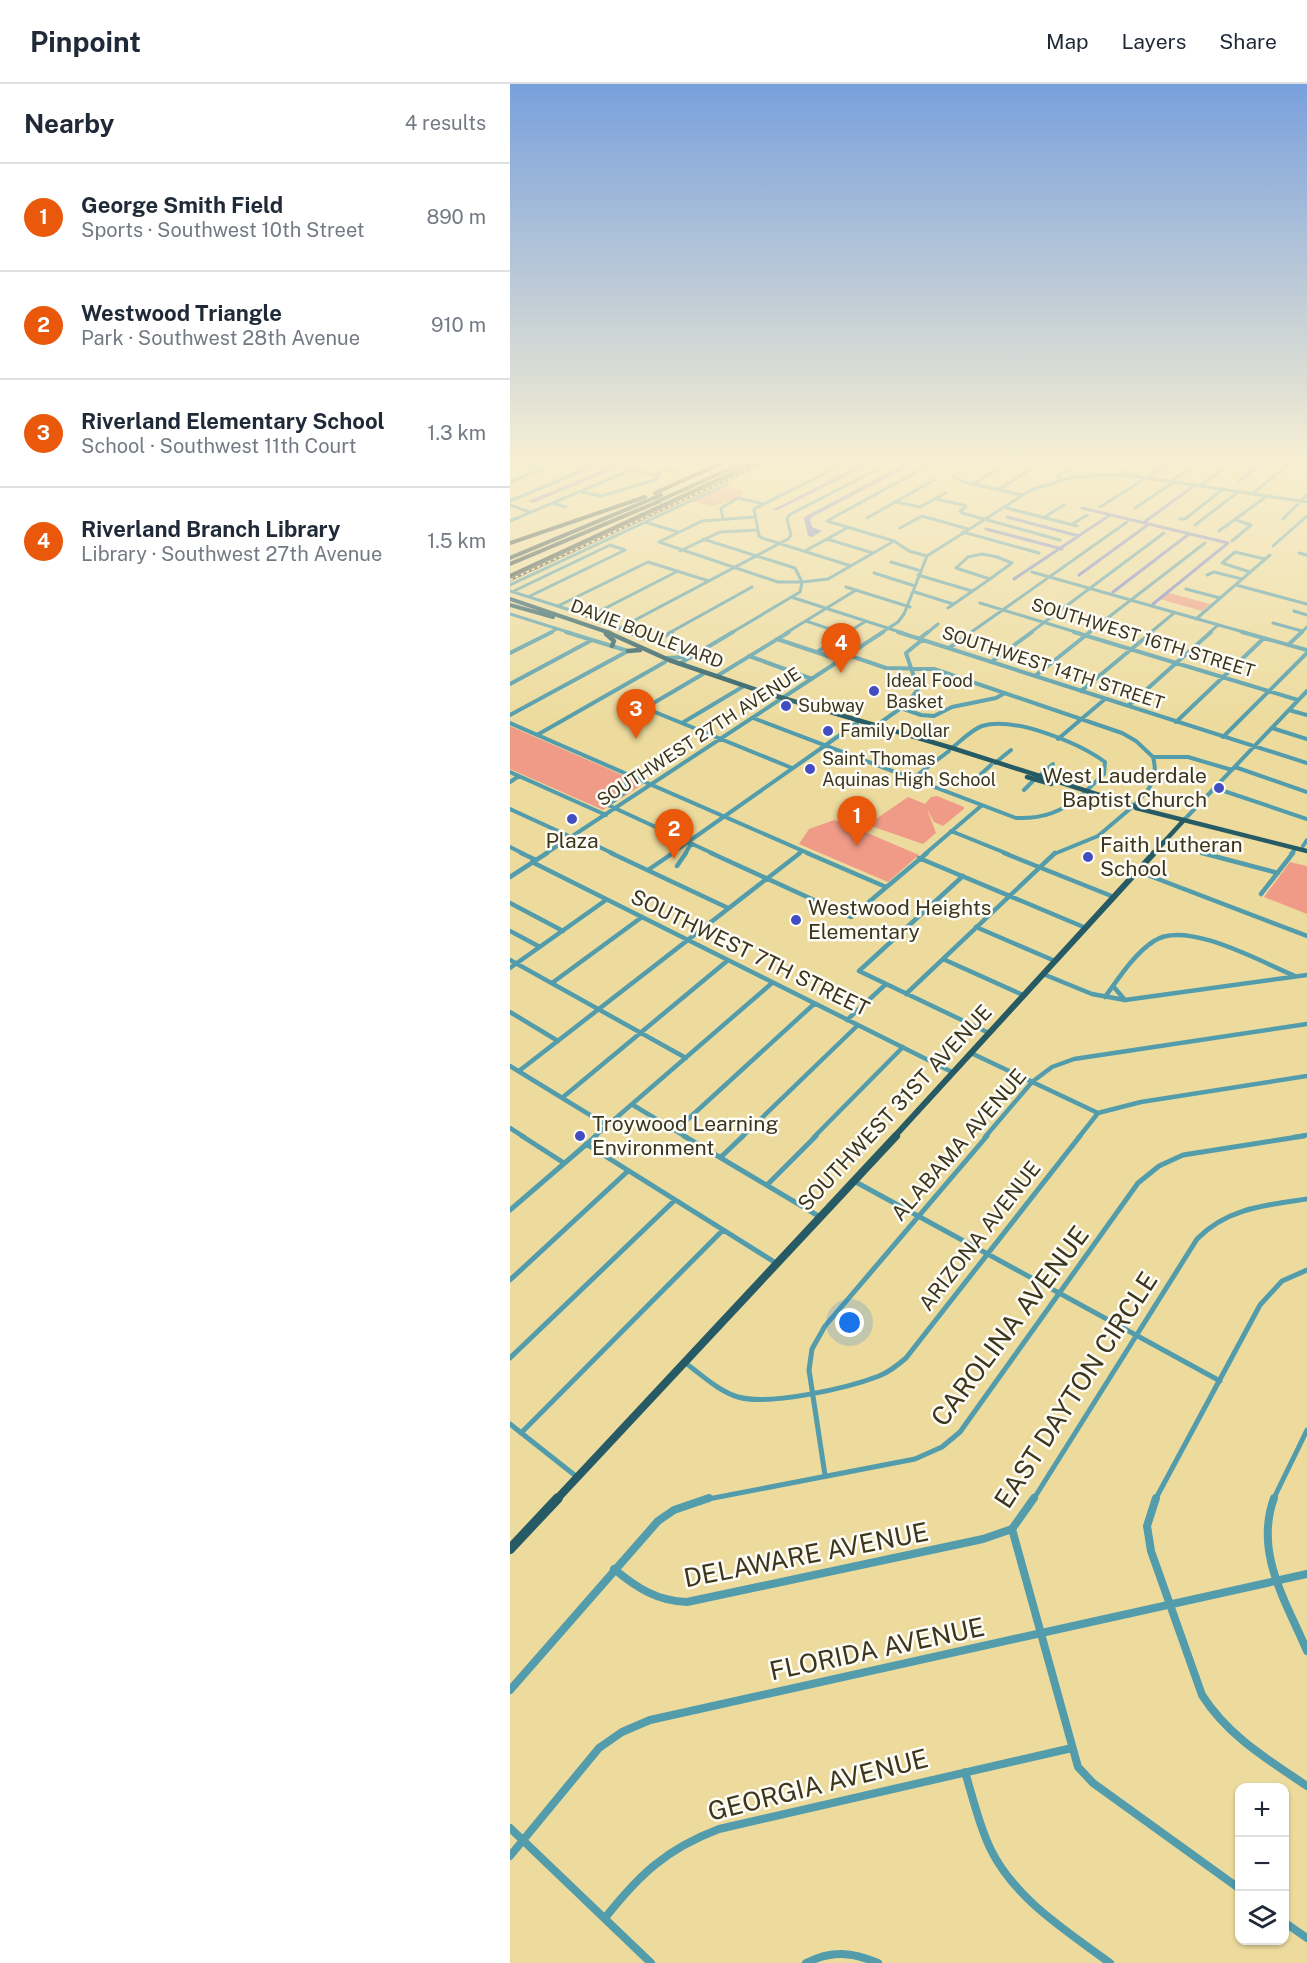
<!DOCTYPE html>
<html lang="en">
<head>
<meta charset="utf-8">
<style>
  :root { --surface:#fff; --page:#f6f6f7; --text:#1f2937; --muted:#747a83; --line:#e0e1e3; --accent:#ea580c }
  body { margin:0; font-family:"Public Sans",sans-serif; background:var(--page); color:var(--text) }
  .controls { position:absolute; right:18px; bottom:18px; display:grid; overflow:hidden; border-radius:12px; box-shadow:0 2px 4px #0004 }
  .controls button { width:54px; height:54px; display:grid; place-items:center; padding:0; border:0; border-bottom:2px solid var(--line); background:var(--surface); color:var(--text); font:30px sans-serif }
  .you { position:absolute; left:340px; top:1239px; width:21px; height:21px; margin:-15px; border:4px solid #fff; border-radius:50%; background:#1a73e8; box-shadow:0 0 0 9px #1a73e833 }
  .badge { display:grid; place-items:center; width:39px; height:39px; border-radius:50%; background:var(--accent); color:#fff; font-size:20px; font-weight:700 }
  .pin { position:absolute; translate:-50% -50px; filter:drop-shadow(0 2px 3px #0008) }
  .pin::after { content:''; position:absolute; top:32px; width:21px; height:18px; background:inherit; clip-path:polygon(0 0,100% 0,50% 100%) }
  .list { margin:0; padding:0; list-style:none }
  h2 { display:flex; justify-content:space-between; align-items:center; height:78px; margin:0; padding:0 24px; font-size:26px }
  h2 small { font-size:20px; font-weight:400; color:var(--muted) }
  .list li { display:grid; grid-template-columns:39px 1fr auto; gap:18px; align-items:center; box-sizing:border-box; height:108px; padding:0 24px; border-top:2px solid var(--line) }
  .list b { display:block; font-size:22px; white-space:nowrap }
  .list p { margin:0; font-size:20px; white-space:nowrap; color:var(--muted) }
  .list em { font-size:20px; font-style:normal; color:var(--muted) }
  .icon { flex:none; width:33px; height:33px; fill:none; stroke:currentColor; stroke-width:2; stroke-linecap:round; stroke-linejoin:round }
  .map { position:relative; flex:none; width:797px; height:1879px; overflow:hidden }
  header { display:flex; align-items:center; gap:36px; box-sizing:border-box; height:84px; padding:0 30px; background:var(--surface); border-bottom:2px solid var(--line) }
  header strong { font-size:28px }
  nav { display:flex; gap:33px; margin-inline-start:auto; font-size:21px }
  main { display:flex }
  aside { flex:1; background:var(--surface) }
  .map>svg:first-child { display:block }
  .green { fill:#ef9b88 }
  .water { fill:#7281ca }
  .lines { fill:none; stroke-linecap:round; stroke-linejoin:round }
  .canal { stroke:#7281ca; stroke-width:3 }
  .minor-far4 { stroke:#529cac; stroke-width:3 }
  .minor-far3 { stroke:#529cac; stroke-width:4 }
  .minor-far2 { stroke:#529cac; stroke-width:4.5 }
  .minor-far1 { stroke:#529cac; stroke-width:5 }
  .minor { stroke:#529cac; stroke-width:8 }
  .major-far4 { stroke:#265b66; stroke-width:4 }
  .major-far3 { stroke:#265b66; stroke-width:4.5 }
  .major-far2 { stroke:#265b66; stroke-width:6 }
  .major-far1 { stroke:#265b66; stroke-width:8 }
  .major { stroke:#265b66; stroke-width:10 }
  .highway { stroke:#274248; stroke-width:4 }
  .rail-casing { stroke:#4f472a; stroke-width:3 }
  .rail { stroke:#fefcf6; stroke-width:1.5; stroke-dasharray:3; stroke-linecap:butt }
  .poi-dot { fill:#424dc1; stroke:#fefcf6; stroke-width:2 }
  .labels { text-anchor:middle; stroke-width:5; stroke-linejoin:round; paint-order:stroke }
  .far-street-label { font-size:18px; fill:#3d361d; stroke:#fefcf6 }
  .far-poi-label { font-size:18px; fill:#3d361d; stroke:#fefcf6; text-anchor:start }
  .poi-label { font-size:21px; fill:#3d361d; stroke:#fefcf6; text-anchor:start }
  .street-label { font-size:21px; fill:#3d361d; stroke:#fefcf6 }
  .near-street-label { font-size:26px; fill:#3d361d; stroke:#fefcf6 }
</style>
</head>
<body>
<header>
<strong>Pinpoint</strong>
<nav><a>Map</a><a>Layers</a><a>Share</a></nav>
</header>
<main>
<aside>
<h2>Nearby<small>4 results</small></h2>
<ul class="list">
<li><span class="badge">1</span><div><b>George Smith Field</b><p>Sports · Southwest 10th Street</p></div><em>890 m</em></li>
<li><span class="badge">2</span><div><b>Westwood Triangle</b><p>Park · Southwest 28th Avenue</p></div><em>910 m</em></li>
<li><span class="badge">3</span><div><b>Riverland Elementary School</b><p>School · Southwest 11th Court</p></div><em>1.3 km</em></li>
<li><span class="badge">4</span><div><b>Riverland Branch Library</b><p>Library · Southwest 27th Avenue</p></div><em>1.5 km</em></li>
</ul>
</aside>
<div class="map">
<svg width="797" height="1879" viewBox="0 0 797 1879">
  <rect width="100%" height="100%" fill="#eddb9d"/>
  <!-- green -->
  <path class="green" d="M218,403L234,407L231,413L203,422L180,417L210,404Z
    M659,509L700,520L692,527L650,515Z
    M0,642L133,700L93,726L0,685Z
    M427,712L454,723V725L433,742L424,738L417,725L426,749L413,760L361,742L360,739L398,713L415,720L421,713Z
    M324,736L334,739L409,771L378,798L289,760L299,745Z
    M780,778L797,782V830L754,813Z"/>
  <!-- water -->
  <path class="water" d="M110,376H126L23,419L18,417L112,378Z
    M360,376H368L268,426H262Z
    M402,376H410L302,433L300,436L302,443L312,447L302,453L298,452L294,434L298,431Z"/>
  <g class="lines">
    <!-- canal -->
    <path class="canal" d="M640,392L662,376
      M729,397L755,376
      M572,424L718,459L643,520
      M497,433L569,452
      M633,439L684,402
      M476,445L552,465
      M569,491L639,440
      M504,495L600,431
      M603,508L679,450"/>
    <!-- minor-far4 -->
    <path class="minor-far4" d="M3,376L31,385
      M341,376L244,425L249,452L252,454L341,482
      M145,391L158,385L165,387
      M610,391L632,376
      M444,393L454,398L512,411
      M551,396L548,392L571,376
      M661,397L692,377
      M0,398L54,376
      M468,401L465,399L492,381
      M690,402L723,377
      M488,406L520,386
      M72,408L91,412L145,396L148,392L145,391
      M742,410L778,381
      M426,415L454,421L456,423L450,427L452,429L550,456
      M0,417L93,378
      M386,418L410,423L436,409
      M43,419L56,423
      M0,421L20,428
      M493,423L567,442
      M590,423L636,394
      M625,424L664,398
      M357,434L424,396
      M533,434L554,421
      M213,435L211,424L228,414L254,420
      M670,435H675L713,405
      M773,435L797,411
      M0,437L123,385L145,391
      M317,437L428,376
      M317,437L384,457L399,467L417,472
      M135,438L168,448
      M561,441L577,431
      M685,441L728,408
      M390,444L412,432L458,445
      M709,447L757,412
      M453,448L529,469
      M193,455L285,484L292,498H268L149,458L192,437L244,433
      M317,455L363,469
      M722,457L741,441L726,436
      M763,462L797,432
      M170,467L210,448L247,446
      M295,467L337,444
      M789,469L797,471
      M472,470L487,473L502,479L480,495L446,484L458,473Z
      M381,478L408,486
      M522,488L737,549
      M740,488L712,479L725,468L755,475
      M364,489L405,502
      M408,491L462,507
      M697,491L704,488L732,495
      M0,501L217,400
      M726,501L797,520
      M336,503L400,523
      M676,505L710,514
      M0,507L63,527L121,549
      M4,507L100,461L115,466
      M405,508L443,520
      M20,512L115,466
      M281,513L393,549
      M470,519L569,549
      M48,522L138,478L199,497
      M438,524L480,495
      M784,527L797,531
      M0,530L61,549
      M78,533L168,487
      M686,535L760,471
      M296,537L332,549
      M763,539L792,547
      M110,544L278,455L281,451L277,435L279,431L385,376
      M39,549L47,545
      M159,549L242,503
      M221,549L290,508L292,498L318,495L384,457
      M276,549L346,506
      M337,549L356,537
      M371,549L388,538L394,530L417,472L521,406L560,394L592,391L624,392L797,418
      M417,549L428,540
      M460,549L617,438
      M520,549L654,449
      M578,549L695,459
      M640,549L664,529
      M699,549L708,541
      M791,549L797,543"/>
    <!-- minor-far3 -->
    <path class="minor-far3" d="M56,548L118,567
      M117,548L181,572
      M328,548L335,550
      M388,548L797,679
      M564,548L788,616
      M732,548L797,566
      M267,555L330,576
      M409,555L418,548
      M143,558L162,548
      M778,561L792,548
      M439,564L462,548
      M307,568L339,548
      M0,569L42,548
      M338,571L376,584L424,585L612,649L626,657L643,673H678L722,686
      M239,572L302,595
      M157,574L175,573
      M481,578L522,548
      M169,580L223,548
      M207,592L279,548
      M525,592L580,548
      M0,600L82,556
      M444,602L453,595
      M571,607L642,548
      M618,622L701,548
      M135,624L282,684
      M135,624L193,590
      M391,624L411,631L424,632L442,623L486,614L495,609
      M779,626L797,631
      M0,631L118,567
      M243,634L506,734C533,735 552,728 573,710
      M666,638L754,554
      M0,639L300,770
      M172,639L234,602
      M367,641L398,619L408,605L396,569L412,556
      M762,644L797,655
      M27,651L155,578
      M713,653L797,569
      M548,655L595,615
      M442,664C451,657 461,646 472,642C504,632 569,659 595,678L594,690L576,707
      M485,679L501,666
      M725,683L797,708
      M0,688L96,731
      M471,690L481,681
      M529,692L543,680
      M402,695L439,667
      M0,698L9,692
      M116,700L120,703L118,706L98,721L204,770
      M705,704L797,735
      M514,706L525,695
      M624,721C639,707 649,695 643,673
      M0,725L61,753
      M674,736L797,607
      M441,747L498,770
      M64,751L104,770
      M653,758L698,770
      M793,762L797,756
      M0,763L14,770
      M35,770L373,548
      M161,770L347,639
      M175,770L181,760
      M288,770L292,767
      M415,770L471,722
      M544,770L588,752L621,724
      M781,770L786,764"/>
    <!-- minor-far2 -->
    <path class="minor-far2" d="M11,769L26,776
      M101,769L218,824
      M201,769L341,833L417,769
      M297,769L376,803
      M494,769L604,813
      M692,769L768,789
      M409,774L576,844
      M22,778L442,988
      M167,782L176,769
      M138,786L163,769
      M627,787L797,852
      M453,792L349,887L479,949
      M0,793L37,769
      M751,810L783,769
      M0,819L53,847
      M466,843L545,877
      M0,847L30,863
      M433,875L513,911
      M0,876L176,974
      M0,884L96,816
      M533,890L582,910L615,916L797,891
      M42,899L132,833
      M603,902L615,916
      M396,910L545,769
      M595,913C609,894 624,870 644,857C676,835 753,879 785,892
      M0,928L48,957
      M337,936L376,900
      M461,969L588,1029
      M0,982L98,1042
      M9,987L290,769
      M52,1014L217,877
      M123,1021L176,1053
      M0,1044L14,1053
      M166,1046L304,920
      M84,1053L262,899
      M232,1053L348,941
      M304,1053L393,963
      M475,1053L522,998L542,983L564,975L797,940
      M569,1053L588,1029L631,1018L797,992
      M784,1053L797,1051"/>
    <!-- minor-far1 -->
    <path class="minor-far1" d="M12,1052L54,1079
      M174,1052L310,1133
      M76,1060L266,1179
      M211,1073L233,1052
      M344,1097L710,1297
      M257,1101L306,1052
      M0,1126L86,1052
      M0,1196L118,1087
      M0,1274L165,1116
      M174,1278C191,1290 208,1307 228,1313C260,1322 338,1304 369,1292C379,1288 388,1281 396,1274L570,1052
      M0,1340L67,1393
      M11,1349L213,1146
      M315,1391L299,1286L302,1265L315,1242L477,1052
      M193,1416L405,1375L432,1363L450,1348L628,1099L649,1082L673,1071L794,1052
      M523,1416L687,1155C717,1124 756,1121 797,1115
      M645,1416L750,1221L772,1197L797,1186
      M763,1416L797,1346"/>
    <!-- minor -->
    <path class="minor" d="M524,1414L502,1445L568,1683L583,1699L730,1805
      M646,1414L637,1442L641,1467L692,1611C718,1652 757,1675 797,1702
      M764,1414C744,1469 776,1517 797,1567
      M104,1485C127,1504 147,1517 177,1518L473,1455L502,1445
      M0,1606L148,1437L164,1426L199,1414
      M455,1688C463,1714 469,1742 481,1766C506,1816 557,1847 600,1879
      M0,1744L141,1879
      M0,1772L89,1664L112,1648L140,1636L797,1490
      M95,1834C129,1791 156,1765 209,1745L562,1664
      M774,1838L797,1854
      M296,1879C322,1866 342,1868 368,1879"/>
    <!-- major-far4 -->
    <path class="major-far4" d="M0,515L100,549
      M0,521L43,533"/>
    <!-- major-far3 -->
    <path class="major-far3" d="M97,548L159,576L256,609L442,664L630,724
      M96,550L104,557L102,562
      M118,567L130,566
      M517,693L541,700
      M626,724L797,767
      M643,770L674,736"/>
    <!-- major-far2 -->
    <path class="major-far2" d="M384,1053L644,769"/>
    <!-- major-far1 -->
    <path class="major-far1" d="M46,1416L386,1052"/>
    <!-- major -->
    <path class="major" d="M0,1465L48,1414"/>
    <!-- highway -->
    <path class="highway" d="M145,409L219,376
      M146,418L240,376
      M0,459L135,413
      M0,474L151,411
      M0,480L150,417
      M0,492L251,376"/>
    <defs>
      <path id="rail" d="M0,496L260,376"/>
    </defs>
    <!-- rail casing -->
    <use href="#rail" class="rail-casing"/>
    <!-- rail -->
    <use href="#rail" class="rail"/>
  </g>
  <!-- sky -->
  <linearGradient id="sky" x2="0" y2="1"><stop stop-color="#79a0dc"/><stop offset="0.59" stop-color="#f7efd3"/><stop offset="1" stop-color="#f7efd3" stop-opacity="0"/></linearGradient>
  <rect width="797" height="639" fill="url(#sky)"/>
  <!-- markers -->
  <g class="poi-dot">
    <circle cx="364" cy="607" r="6"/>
    <circle cx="276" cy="622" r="6"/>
    <circle cx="318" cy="647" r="6"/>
    <circle cx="300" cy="685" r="6"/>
    <circle cx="709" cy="704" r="6"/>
    <circle cx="62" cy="735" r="6"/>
    <circle cx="578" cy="773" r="6"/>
    <circle cx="286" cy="836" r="6"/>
    <circle cx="70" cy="1052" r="6"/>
  </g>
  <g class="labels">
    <!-- far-street labels -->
    <g class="far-street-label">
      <text transform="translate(137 550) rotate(21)" y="6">DAVIE BOULEVARD</text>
      <text transform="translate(633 554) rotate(17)" y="6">SOUTHWEST 16TH STREET</text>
      <text transform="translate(543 584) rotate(18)" y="6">SOUTHWEST 14TH STREET</text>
      <text transform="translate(189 653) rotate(-33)" y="6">SOUTHWEST 27TH AVENUE</text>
    </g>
    <!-- far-poi labels -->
    <g class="far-poi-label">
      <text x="376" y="603">Ideal Food<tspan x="376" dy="21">Basket</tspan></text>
      <text x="288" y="628">Subway</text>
      <text x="330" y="653">Family Dollar</text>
      <text x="312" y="681">Saint Thomas<tspan x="312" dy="21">Aquinas High School</tspan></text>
    </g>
    <!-- poi labels -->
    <g class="poi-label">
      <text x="697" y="699" text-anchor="end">West Lauderdale<tspan x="697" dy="24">Baptist Church</tspan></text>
      <text x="62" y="764" text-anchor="middle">Plaza</text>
      <text x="590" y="768">Faith Lutheran<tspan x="590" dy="24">School</tspan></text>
      <text x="298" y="831">Westwood Heights<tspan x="298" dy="24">Elementary</tspan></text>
      <text x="82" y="1047">Troywood Learning<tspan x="82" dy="24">Environment</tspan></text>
    </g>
    <!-- street labels -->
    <g class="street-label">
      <text transform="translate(240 869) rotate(26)" y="7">SOUTHWEST 7TH STREET</text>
      <text transform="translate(385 1024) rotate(-47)" y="7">SOUTHWEST 31ST AVENUE</text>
      <text transform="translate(449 1061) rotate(-49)" y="7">ALABAMA AVENUE</text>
      <text transform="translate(470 1152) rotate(-52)" y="7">ARIZONA AVENUE</text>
    </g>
    <!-- near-street labels -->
    <g class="near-street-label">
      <text transform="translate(500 1242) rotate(-53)" y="9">CAROLINA AVENUE</text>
      <text transform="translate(566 1306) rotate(-57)" y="9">EAST DAYTON CIRCLE</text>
      <text transform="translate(296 1471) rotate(-11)" y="9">DELAWARE AVENUE</text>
      <text transform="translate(367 1565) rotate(-12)" y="9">FLORIDA AVENUE</text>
      <text transform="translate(308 1701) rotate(-14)" y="9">GEORGIA AVENUE</text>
    </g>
  </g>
</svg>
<div class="controls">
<button>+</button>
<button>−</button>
<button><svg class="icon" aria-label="layers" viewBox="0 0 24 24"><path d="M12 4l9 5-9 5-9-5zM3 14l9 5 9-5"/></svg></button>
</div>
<div class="you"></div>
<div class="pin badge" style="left:347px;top:762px">1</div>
<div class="pin badge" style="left:164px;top:775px">2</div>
<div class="pin badge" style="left:126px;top:655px">3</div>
<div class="pin badge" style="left:331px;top:589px">4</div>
</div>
</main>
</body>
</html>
